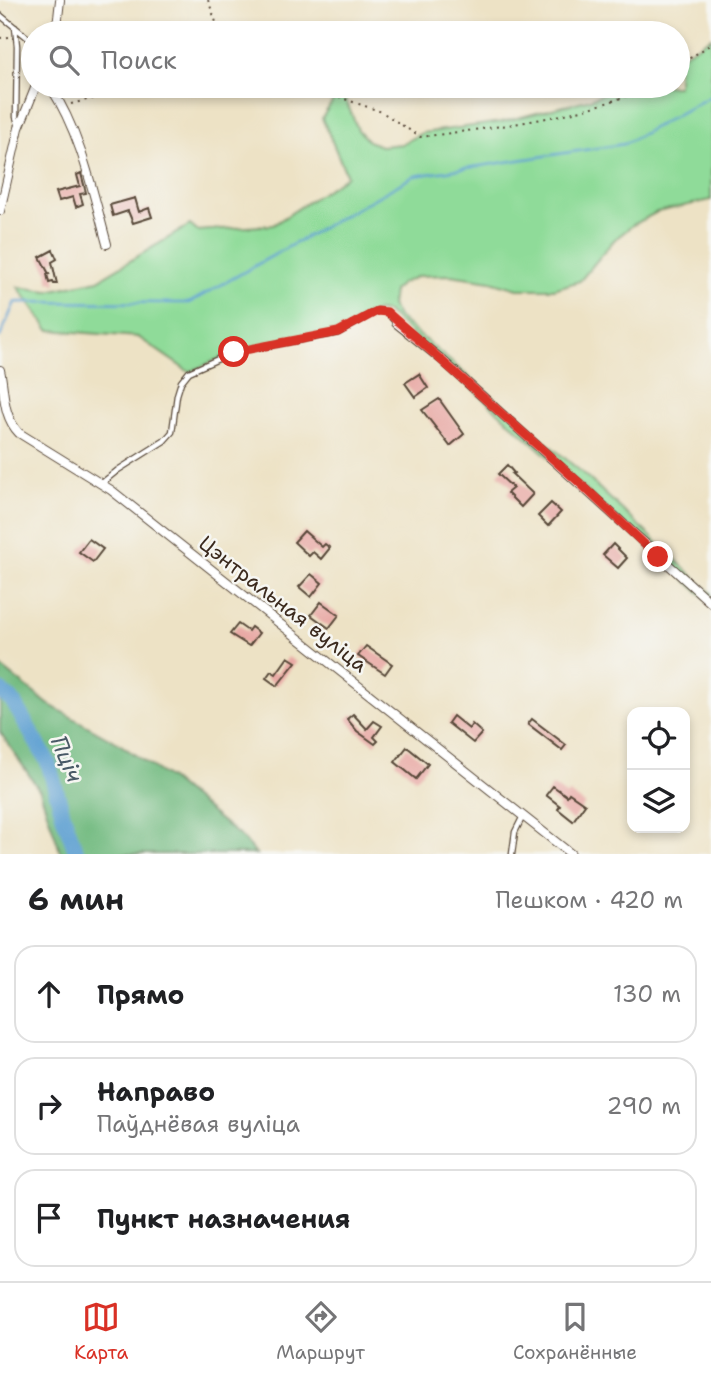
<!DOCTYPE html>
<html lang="ru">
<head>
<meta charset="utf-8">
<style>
  :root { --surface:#fff; --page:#f2f2f2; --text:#202124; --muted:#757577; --line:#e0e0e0; --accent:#d93025 }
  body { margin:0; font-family:"Shantell Sans",sans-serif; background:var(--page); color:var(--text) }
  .controls { position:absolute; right:21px; bottom:21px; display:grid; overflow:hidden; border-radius:14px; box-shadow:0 4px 10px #0003 }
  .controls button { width:63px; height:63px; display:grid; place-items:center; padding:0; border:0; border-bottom:2px solid var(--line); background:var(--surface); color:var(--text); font:35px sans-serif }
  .stop { position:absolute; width:21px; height:21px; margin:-16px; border:5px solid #d93025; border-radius:50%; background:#fff }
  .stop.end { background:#d93025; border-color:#fff; box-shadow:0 2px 7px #0008 }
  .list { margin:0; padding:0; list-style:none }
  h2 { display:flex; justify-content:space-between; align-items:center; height:91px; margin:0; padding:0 28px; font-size:30px }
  h2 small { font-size:23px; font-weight:400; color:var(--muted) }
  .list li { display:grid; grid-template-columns:46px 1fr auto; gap:21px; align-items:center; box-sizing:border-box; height:98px; margin:0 14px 14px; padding:0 14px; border:2px solid var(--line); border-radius:21px }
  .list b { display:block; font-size:26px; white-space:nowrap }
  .list p { margin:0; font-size:23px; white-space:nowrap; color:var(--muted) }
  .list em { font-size:23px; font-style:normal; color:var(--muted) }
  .icon { flex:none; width:38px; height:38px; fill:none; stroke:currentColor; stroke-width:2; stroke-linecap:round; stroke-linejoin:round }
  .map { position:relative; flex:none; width:711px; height:854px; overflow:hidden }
  .search { position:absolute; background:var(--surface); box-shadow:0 4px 10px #0003; left:21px; right:21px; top:21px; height:77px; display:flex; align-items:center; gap:18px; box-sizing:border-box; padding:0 24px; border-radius:38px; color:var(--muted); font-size:26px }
  .sheet { height:427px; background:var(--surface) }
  nav { display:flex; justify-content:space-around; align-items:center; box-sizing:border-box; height:98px; border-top:2px solid var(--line); background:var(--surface); font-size:19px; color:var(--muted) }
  nav a { display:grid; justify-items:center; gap:4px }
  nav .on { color:var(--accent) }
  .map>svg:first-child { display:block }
  .green { fill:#8fdb99; stroke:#65825c; stroke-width:2 }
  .forest { fill:#73bb81; stroke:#577250; stroke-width:2 }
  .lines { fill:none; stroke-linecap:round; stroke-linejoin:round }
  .stream { stroke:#5fa0d2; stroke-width:2.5 }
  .river { stroke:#5fa0d2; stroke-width:16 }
  .building { fill:#e8a9a4 }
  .service-casing { stroke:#564637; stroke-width:7 }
  .minor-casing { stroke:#564637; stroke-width:10 }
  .path { stroke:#564637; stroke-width:2; stroke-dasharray:2 5; stroke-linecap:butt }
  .service { stroke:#fff; stroke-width:4.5 }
  .minor { stroke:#fff; stroke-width:8 }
  .route { stroke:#d93025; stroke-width:9 }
  .labels { text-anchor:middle; stroke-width:5; stroke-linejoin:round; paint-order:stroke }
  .street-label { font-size:21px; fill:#3b2a1e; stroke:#f6f6f2 }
  .water-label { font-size:23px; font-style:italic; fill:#495966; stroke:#f6f6f2 }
</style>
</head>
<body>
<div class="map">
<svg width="711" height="854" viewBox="0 0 711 854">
  <rect width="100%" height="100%" fill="#f6f6f2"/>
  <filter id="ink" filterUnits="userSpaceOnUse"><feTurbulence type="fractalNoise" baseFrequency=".0143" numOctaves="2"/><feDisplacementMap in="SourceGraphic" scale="14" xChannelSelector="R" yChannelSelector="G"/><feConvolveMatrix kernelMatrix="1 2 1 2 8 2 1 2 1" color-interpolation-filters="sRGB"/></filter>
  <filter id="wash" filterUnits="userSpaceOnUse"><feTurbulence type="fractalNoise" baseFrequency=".00686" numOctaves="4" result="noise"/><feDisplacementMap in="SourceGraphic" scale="28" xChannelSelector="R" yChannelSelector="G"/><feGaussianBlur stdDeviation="1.57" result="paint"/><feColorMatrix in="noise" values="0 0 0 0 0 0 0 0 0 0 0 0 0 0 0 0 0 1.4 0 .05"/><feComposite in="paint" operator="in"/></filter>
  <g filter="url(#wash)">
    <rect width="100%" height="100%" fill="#ede2c5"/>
    <!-- green -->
    <path class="green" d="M711,37V200L657,212L633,225L614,240L580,281L554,289H518L491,281L450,275L419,276L402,283L393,291L391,305L398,317L586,476L711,593V603L387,312L377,311L338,333L234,352L189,372L138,337L49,330L18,287L48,291L98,280L190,225L197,231L273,225L347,176L322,118L336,96L331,86H340L358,130L368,141L381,146L402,144L422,133L502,122L590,99L623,86H678V58Z"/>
    <!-- forest -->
    <path class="forest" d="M0,666L48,704L118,743L170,779L241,837L256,854H61L40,791L0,732Z"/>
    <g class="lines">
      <!-- stream -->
      <path class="stream" d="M0,337L15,302L189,303L414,176L624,144L711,96"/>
      <!-- river -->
      <path class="river" d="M0,691L12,700L48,762L64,818L77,854"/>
    </g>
    <g id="blocks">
      <!-- building -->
      <path class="building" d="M81,173L86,193L80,194L83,204L76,207L73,197L59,201L56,192L80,186L77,175Z
        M135,198L139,212L149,208L152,217L133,223L128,211L113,216L110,205Z
        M53,250L57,259L52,262L57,284H54L53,282L49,283L47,274H49L40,257Z
        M419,374L428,388L415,397L405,383Z
        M439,399L464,434L450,446L422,410Z
        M507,465L514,473L512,474L533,494L521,507L507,493L513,488L498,474Z
        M551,503L561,512L548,526L538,516Z
        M304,531L322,547L325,544L330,548L321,559L313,552L309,556L294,542Z
        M89,539L103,549L93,562L79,552Z
        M613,544L627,558L618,568L603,555Z
        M311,574L322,583L311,597L299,587Z
        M321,602L339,615L329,628L311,615Z
        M238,624L248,631L251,627L259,633L249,646L230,634Z
        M366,646L392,664L385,674L358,656Z
        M288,657L296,662L277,686L266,678L271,671L276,674Z
        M353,714L367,729L374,721L382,726L374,737L378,741L375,744L357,731L347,719Z
        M453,716L469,729L472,724L482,733L473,743L448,723Z
        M532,719L566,745L562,750L528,724Z
        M407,747L428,764L416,779L395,762Z
        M553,786L567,796L569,793L585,804L573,821L558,809L560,806L546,795Z"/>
    </g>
  </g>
  <g filter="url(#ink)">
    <use href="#blocks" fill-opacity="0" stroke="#564637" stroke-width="2"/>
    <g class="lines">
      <defs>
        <path id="service" d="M0,15L33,42
          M15,27L17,46L16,117L19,127
          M102,483L118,470L164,441L172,432L177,395L181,382L189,372L234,352L338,333L377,311L387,312L396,323
          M512,854L515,832L523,816"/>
        <path id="minor" d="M53,33L58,18L60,0
          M50,86C81,134 92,189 107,244
          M0,211L19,128L36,86
          M396,323L441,359L711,603
          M0,370C5,392 2,415 19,433L111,490L571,854"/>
      </defs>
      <!-- service casing -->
      <use href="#service" class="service-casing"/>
      <!-- minor casing -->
      <use href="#minor" class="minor-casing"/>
      <!-- path -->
      <path class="path" d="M208,0L220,33
        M0,38L9,37
        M678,66L711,44
        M331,86L336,96L382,112L420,137C497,127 580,118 651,86
        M71,104L143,86"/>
      <!-- service -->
      <use href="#service" class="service"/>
      <!-- minor -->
      <use href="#minor" class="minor"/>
    </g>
  </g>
  <g class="lines" filter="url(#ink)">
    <!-- route -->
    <path class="route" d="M234,352L338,332L377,311L387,312L582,485L658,557"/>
  </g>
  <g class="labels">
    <!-- street labels -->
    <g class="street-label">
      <text transform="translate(283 604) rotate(38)" y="7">Цэнтральная вуліца</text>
    </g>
    <!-- water labels -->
    <g class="water-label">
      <text transform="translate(67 759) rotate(67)" y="8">Пціч</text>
    </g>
  </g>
</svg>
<div class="controls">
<button><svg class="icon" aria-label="locate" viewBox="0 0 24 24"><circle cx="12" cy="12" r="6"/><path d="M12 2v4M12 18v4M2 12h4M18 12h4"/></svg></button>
<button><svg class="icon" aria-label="layers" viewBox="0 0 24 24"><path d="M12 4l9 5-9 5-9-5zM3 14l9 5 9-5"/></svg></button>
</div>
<div class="stop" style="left:234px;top:352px"></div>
<div class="stop end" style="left:658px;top:557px"></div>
<div class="search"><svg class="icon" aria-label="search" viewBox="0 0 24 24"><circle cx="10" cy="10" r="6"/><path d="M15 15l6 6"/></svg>Поиск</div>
</div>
<section class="sheet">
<h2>6 мин<small>Пешком · 420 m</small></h2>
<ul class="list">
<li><svg class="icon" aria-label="ahead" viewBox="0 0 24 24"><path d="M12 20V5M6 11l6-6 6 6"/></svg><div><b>Прямо</b></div><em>130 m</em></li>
<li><svg class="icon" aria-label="right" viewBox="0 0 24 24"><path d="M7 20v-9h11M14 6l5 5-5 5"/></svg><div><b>Направо</b><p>Паўднёвая вуліца</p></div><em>290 m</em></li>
<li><svg class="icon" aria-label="arrive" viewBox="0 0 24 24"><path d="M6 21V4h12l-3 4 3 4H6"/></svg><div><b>Пункт назначения</b></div></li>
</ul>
</section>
<nav>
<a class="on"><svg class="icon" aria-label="map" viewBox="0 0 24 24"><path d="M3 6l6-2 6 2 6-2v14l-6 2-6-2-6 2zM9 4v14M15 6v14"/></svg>Карта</a>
<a><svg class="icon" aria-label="directions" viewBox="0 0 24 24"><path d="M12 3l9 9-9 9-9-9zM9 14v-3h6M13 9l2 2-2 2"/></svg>Маршрут</a>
<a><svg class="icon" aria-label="saved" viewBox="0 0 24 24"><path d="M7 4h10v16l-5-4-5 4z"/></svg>Сохранённые</a>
</nav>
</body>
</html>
